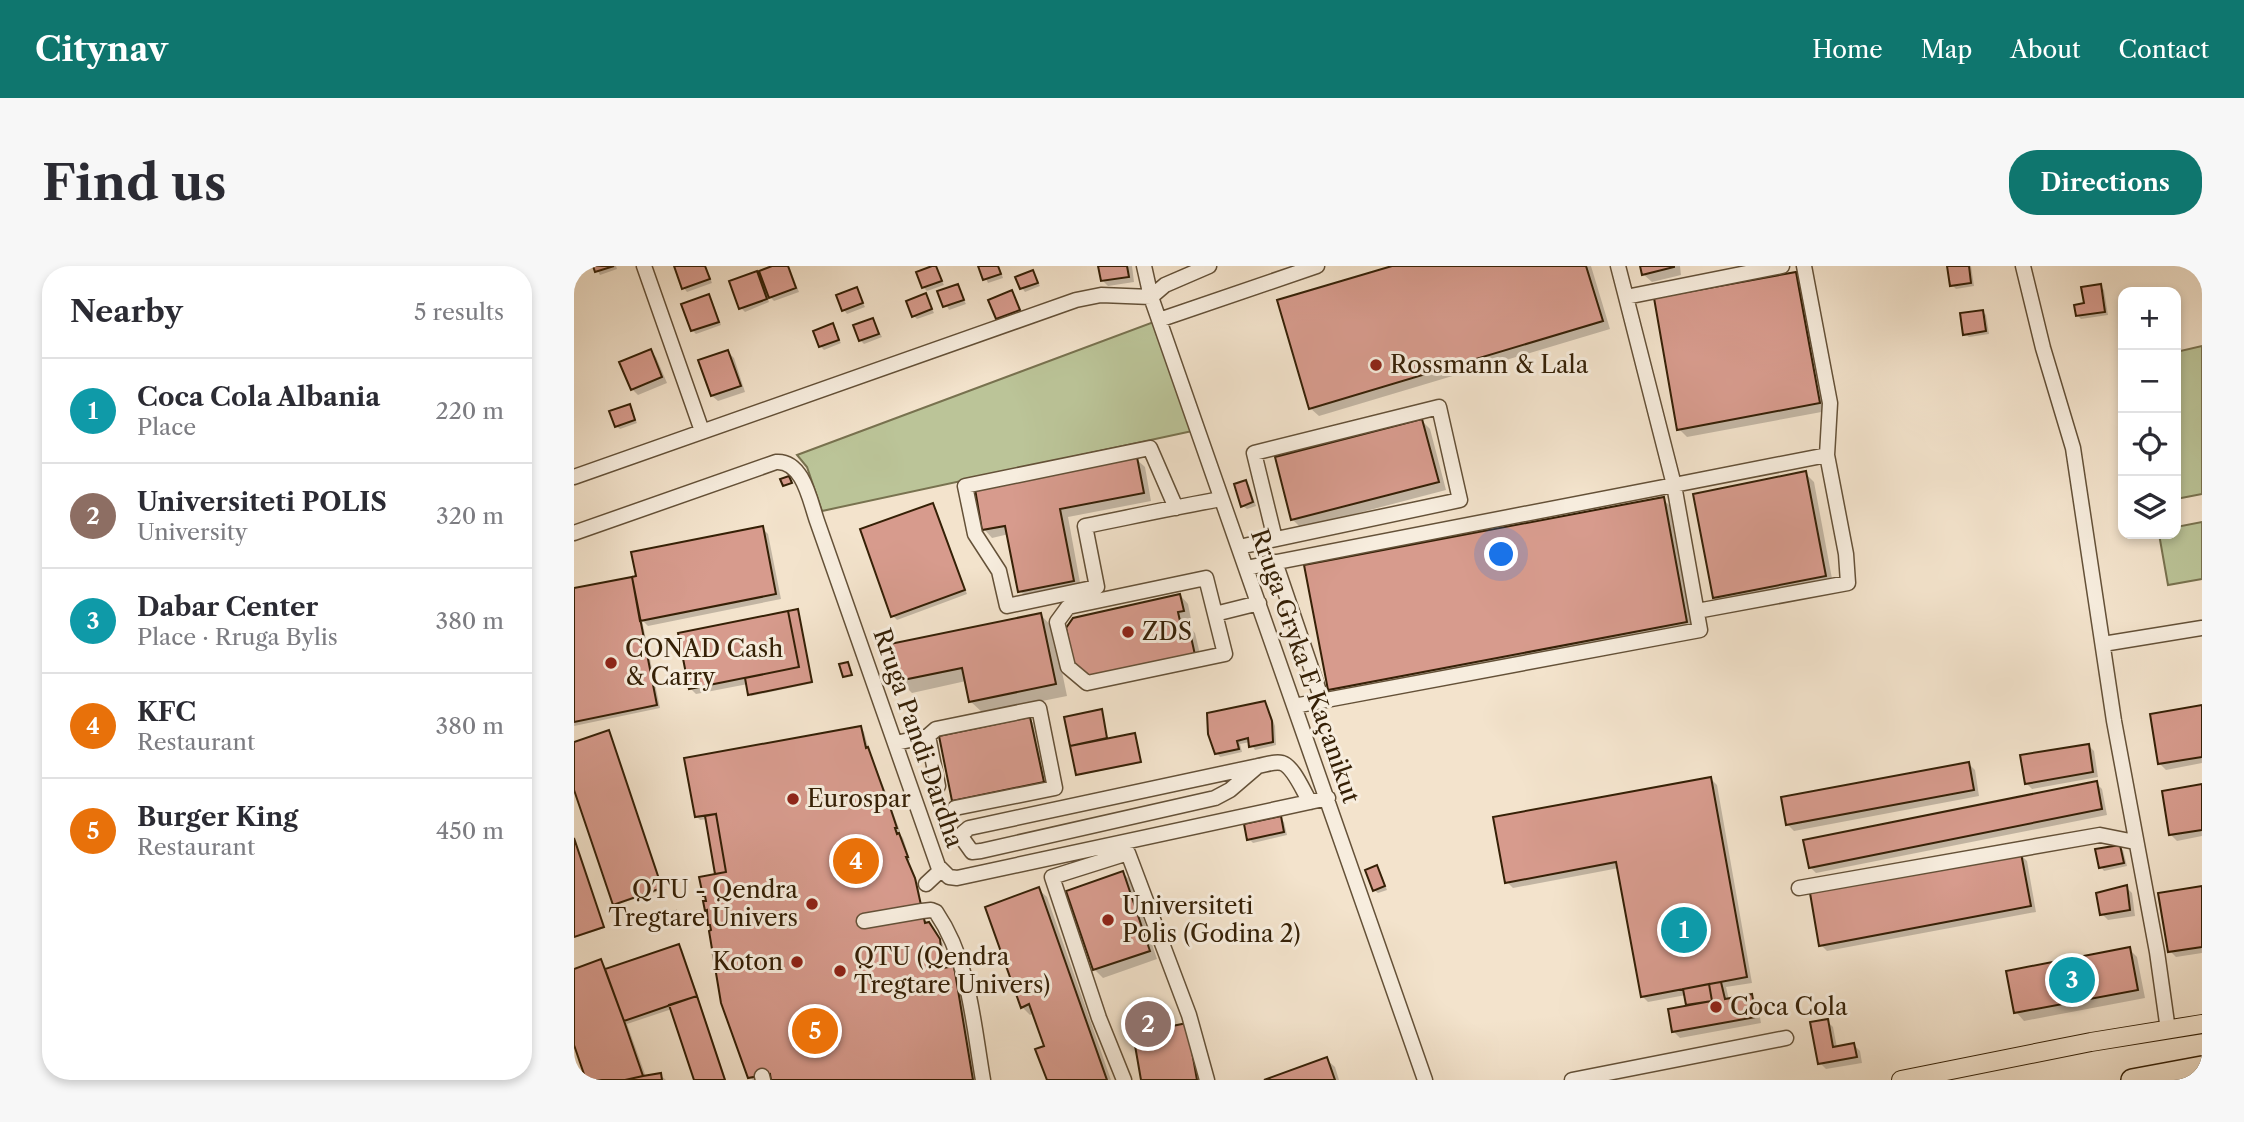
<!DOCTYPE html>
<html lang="en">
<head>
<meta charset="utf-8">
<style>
  :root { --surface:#fff; --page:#f7f7f7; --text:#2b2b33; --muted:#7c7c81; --line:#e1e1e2; --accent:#0f766e }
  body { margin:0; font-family:"Libre Caslon Text",serif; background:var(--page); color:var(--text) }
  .controls { position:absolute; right:21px; top:21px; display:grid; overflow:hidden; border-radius:14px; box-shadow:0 4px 10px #0003 }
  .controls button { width:63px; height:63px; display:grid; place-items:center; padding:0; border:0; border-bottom:2px solid var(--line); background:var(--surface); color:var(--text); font:35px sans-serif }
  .you { position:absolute; left:928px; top:289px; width:24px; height:24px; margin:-18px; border:5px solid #fff; border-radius:50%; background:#1a73e8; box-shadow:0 0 0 10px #1a73e833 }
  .badge { display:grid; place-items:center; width:46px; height:46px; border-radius:50%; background:var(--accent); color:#fff; font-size:23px; font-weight:700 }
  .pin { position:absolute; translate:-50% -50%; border:4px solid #fff; box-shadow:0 2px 7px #0006 }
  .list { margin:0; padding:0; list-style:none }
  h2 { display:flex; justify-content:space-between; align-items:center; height:91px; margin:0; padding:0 28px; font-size:30px }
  h2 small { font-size:23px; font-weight:400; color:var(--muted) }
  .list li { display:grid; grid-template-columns:46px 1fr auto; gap:21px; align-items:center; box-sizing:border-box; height:105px; padding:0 28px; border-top:2px solid var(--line) }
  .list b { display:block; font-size:26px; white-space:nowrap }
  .list p { margin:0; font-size:23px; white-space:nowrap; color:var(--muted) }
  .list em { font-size:23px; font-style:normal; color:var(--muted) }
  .icon { flex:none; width:38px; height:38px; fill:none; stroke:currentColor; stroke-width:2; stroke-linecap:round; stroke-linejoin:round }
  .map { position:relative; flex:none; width:1628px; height:814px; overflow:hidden; border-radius:28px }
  header { display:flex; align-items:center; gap:42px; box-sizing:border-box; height:98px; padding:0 35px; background:var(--accent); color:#fff }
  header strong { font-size:33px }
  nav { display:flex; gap:38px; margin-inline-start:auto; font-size:24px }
  .intro { display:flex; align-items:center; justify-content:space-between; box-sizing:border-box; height:168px; padding:0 42px }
  h1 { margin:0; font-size:49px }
  .button { padding:18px 32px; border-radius:28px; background:var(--accent); color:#fff; font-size:24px; font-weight:700 }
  main { display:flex; gap:42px; padding:0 42px }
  aside { flex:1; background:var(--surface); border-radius:28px; box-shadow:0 4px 10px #0003 }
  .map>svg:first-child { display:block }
  .green { fill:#bbc498; stroke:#78724f; stroke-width:2 }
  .shadow { fill:#0003 }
  .building { fill:#d79b8d; stroke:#352006; stroke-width:2 }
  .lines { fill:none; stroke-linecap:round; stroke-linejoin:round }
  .minor-casing { stroke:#645138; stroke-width:17 }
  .major-casing { stroke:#352006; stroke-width:20 }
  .highway-casing { stroke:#352006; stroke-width:24 }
  .minor { stroke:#f7edde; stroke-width:14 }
  .major { stroke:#f3e3cc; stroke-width:18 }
  .highway { stroke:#f3e3cc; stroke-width:21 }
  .poi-dot { fill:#8f2418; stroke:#f7edde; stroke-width:2.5 }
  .labels { text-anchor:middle; stroke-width:6; stroke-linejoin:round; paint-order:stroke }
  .poi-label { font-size:24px; fill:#352006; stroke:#f7edde; text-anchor:start }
  .street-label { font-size:24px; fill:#352006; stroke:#f7edde }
</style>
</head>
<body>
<header>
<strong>Citynav</strong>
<nav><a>Home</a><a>Map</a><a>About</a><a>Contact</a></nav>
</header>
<div class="intro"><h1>Find us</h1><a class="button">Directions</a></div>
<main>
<aside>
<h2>Nearby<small>5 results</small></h2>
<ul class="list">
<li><span class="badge" style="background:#0f9aa8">1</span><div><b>Coca Cola Albania</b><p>Place</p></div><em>220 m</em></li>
<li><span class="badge" style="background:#8d6e63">2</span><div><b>Universiteti POLIS</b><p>University</p></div><em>320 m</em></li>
<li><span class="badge" style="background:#0f9aa8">3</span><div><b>Dabar Center</b><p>Place · Rruga Bylis</p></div><em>380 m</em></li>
<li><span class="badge" style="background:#e8710a">4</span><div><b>KFC</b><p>Restaurant</p></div><em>380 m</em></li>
<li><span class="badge" style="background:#e8710a">5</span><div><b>Burger King</b><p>Restaurant</p></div><em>450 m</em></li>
</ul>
</aside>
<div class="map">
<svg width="1628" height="814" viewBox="0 0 1628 814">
  <rect width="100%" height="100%" fill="#f3e3cc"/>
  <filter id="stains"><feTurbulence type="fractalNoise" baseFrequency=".00286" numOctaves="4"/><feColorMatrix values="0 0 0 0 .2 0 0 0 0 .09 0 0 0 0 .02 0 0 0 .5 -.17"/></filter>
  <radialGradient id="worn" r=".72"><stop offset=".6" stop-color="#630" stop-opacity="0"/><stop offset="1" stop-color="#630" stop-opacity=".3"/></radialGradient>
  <!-- green -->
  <path class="green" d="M585,54L623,164L248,245L233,201L223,189Z
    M1628,80V228L1602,233V86Z
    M1628,256V313L1594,319L1585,268H1602V261Z"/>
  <!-- shadow -->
  <path class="shadow" d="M21,0H42L43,3L26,9Z
    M102,0H132L138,17L113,26L110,22Z
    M203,0H215L225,26L200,35L192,27L195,36L171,46L167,42L182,7L191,16Z
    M406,0H425L429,12L414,17Z
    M526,0H558L560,16L534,20L528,14Z
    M824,0H1017L1036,63L745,150L736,142Z
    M1068,0H1106L1107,9L1078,16L1069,8Z
    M1375,0H1397L1400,20L1382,23L1378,19Z
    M361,1L370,19L353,25L349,21Z
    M458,6L466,20L451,26L448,22Z
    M1222,8L1230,16L1253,145L1113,171L1105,163Z
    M383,20L392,38L375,44L366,26Z
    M1526,20L1530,24L1534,49L1507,53L1504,50Z
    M282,23L291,41L273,48L270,44Z
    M437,27L448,48L428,56L417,35Z
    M351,29L360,47L343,53L340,50Z
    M134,30L138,34L147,59L122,68L119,65L109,39Z
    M1408,45L1412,49L1415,68L1395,71L1391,68Z
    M299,54L308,71L290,78L286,74Z
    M258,60L267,77L250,84L246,80Z
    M77,85L82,91L93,117L64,129L58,123Z
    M154,86L160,92L171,126L144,135L138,130Z
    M55,140L63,157L46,163L42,160Z
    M848,155L856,163L872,224L727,262L719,254Z
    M562,193L571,201L577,235L494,251L507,322L454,333L446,325L435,268L418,272L410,263Z
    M1231,207L1240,216L1259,318L1149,340L1141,331Z
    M671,216L675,219L682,240L673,243L669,240Z
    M1089,233L1095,239L1118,362L761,429L755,423Z
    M359,239L362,243L393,328L323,354L319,350Z
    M188,262L194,268L207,333L74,360L68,354L86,442L0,460V324L64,311Z
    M606,329L614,338L617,353L611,354L612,358L621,367L628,397L502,400Z
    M223,345L239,417L177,430L174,418L122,428L116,422Z
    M467,349L479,362L493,430L409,447L396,435L392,415L338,427L325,414Z
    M691,437L694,441L701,460L702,479L681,484L676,476L666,478L668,486L646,491L643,487Z
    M1628,441V497L1592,504L1586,498Z
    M528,446L534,474L561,470L567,497L505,509L492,453Z
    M456,453L459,457L472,519L383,538L380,534Z
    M287,462L290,466L295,484L316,537L313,538L318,544L326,565L324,566L329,572L336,594L334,595L344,617L349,652L369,678L370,691L376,692L383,706L401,814H199V812L179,814L176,811L133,632L130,629L143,609L133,553L126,554L122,550Z
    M36,468L88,624L42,639L0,518V478Z
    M1514,479L1520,485L1524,511L1458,523L1452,517Z
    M1395,498L1401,504L1405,530L1220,565L1214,559Z
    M1137,513L1143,519L1178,717L1152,721L1155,734L1177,730L1183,735L1187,757L1106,772L1100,766L1096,744L1114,741L1112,729L1074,736L1068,730L1045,602L939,622L933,616Z
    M1522,517L1528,523L1533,549L1242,607L1236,601Z
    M1628,520V570L1603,575L1597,569Z
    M706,552L710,556L713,569L679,577L675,573Z
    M0,573L30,662L0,672Z
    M1545,581L1549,584L1553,600L1530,605L1527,601Z
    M1447,589L1453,595L1462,646L1253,685L1247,679Z
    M803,601L806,605L813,624L804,627L800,624Z
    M549,607L557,615L583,693L529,712L521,704L494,626Z
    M1552,621L1558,627L1561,650L1534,654L1528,648Z
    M1628,622V687L1602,691L1596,685Z
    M464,623L473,631L537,814H474L472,781L461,747L456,749L448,741Z
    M104,680L108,683L152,814H122L98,743L53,758L72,811L86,809L92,814H14L0,774V705L27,695L34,704Z
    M1555,683L1563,691L1571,732L1450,755L1442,746Z
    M1253,755L1259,761L1263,782L1280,779L1286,785L1288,797L1252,803L1246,797Z
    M613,759L629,814H569Z
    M752,793L761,801L765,814H695Z"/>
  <!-- building -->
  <path class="building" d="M19,0H40L21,6Z
    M100,0H131L136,13L108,23Z
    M198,0H214L222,22L195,32L185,5Z
    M358,0H362L368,15L348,22L342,6Z
    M404,0H424L427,8L409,14Z
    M524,0H553L555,11L527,15Z
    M818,0H1012L1029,55L735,143L703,34Z
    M1066,0H1100V1L1068,9Z
    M1373,0H1395L1397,17L1376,20Z
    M459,4L464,17L446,23L441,11Z
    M183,5L193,33L165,43L155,15Z
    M1222,6L1246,137L1103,164L1080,32Z
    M384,18L390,34L369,41L363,25Z
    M1527,18L1531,46L1502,50L1500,39L1510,37L1507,21Z
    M283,21L289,37L268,45L262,29Z
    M438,24L446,44L422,53L414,34Z
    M352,27L358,43L338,51L332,35Z
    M135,28L145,56L117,65L107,38Z
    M1409,44L1412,65L1389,69L1386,47Z
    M299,52L305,68L285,75L279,59Z
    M259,57L265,74L245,81L239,65Z
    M77,83L88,111L57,124L45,96Z
    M154,84L167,120L137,130L124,94Z
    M56,138L61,154L41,161L35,145Z
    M848,153L865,216L717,254L701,191Z
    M563,191L570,227L486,243L500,315L444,326L431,260L408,264L401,223Z
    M1232,205L1252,310L1139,332L1119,228Z
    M215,210L218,217L209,220L206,213Z
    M672,214L679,236L667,241L660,218Z
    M1090,231L1113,356L754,424L730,299Z
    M359,237L391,324L317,351L286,263Z
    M189,260L202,328L66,355L58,311L62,310L57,286Z
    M58,311L83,439L0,456V322Z
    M606,328L610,345L604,346L606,355L607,359L614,357L621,389L513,413L500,401L492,362L499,352Z
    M224,343L238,416L174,429L171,412L225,401L214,345Z
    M214,345L225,401L115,423L104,367Z
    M467,347L482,418L395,436L388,402L324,415L316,378Z
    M274,396L278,409L269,411L265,398Z
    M691,435L698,455L699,476L675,481L674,472L663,475L665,483L641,488L634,468L633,447Z
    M1628,439V491L1584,498L1576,448Z
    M528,443L533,472L496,480L490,451Z
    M456,451L470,516L378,535L365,470Z
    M287,460L292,482L294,481L313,534H311L313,539L315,538L323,562H321L323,568L325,567L334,591H332L341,612L351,657L355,656L366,673L369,702L380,700L399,814H197L196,808L174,812L147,737L135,665L137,664L136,659H134L133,644L131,645L129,635H132L131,630H129L125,611L152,606L142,548L121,551L110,492Z
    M35,464L88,622L39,639L0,524V476Z
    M561,467L567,496L502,509L496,480Z
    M1515,478L1519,506L1451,518L1446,489Z
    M1395,496L1400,524L1212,559L1207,531Z
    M1137,511L1173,711L1067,731L1042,596L931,617L919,551Z
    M1523,515L1528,543L1235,602L1229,574Z
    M1628,518V564L1595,569L1588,525Z
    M142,548L152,606L141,608L131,550Z
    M707,550L710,566L673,574L670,558Z
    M0,572L30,661L0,671Z
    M1546,579L1550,597L1525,602L1521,583Z
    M1447,587L1457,640L1245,680L1236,627Z
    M803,599L811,620L799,625L791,604Z
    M549,605L576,685L519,704L492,625Z
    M1553,619L1556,644L1526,649L1522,627Z
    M1628,620V681L1594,686L1584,627Z
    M465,621L533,814H473L461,783L470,780L455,738L447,742L411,641Z
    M102,645L106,656L94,660L91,649Z
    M105,678L123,730L50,755L31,703Z
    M1556,681L1564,724L1440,747L1432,705Z
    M375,688L380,700L369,702L367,690Z
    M27,693L50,755L69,810L51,814H12L0,779V703Z
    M1147,716L1151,733L1178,728L1182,751L1098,766L1094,743L1138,735L1135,718Z
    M1135,718L1138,735L1112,739L1109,723Z
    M123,730L151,814H120L95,739Z
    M1254,753L1259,781L1280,777L1283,791L1244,798L1236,756Z
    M613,757L623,814H567L559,768Z
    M753,791L761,814H690Z
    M87,807L88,814H51L69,810Z"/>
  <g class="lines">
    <defs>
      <path id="minor" d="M70,0L128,165
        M570,0L577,31L851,814
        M1044,0L1052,31
        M1208,0L1052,31L1100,219L1253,189
        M1449,0L1469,82L1499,182L1540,455L1583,686L1594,764
        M585,54L743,0
        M0,211L502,34L527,29L577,31L591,19L635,0
        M602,242L576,182L391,220L401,268L425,305L433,340L523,321L511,260C556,251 602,241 647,233
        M0,267L202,196C229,194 236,235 243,255L364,600L375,611L383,612L754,532
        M665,281L886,234L865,141L680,187L701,273
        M701,296L748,434
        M672,302L1100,219L1126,364L720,440
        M632,312L651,388L513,417L494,401L483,356L494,341Z
        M1123,345L1274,317L1272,288L1253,189L1256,137L1230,0
        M641,348L685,337
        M1529,378L1628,362
        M354,470L362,463L465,442L481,522L381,542
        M322,477L354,470L364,520
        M684,500L656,524L641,532L407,585L398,586L388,572L389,567L395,562L684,500C691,499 700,495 708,497C720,501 729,525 736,536
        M352,618L367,604
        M1225,622L1526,569L1556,575L1562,574
        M290,655L348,645L357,644L362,646C396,696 399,757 409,814
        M188,810L189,814
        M550,814L525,752L478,611L554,587L615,749L633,814
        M998,814L1212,772"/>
      <path id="major" d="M1327,814L1517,776L1628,758"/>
      <path id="highway" d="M1558,814L1628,801"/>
    </defs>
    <!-- minor casing -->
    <use href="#minor" class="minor-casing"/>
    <!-- major casing -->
    <use href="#major" class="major-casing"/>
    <!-- highway casing -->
    <use href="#highway" class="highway-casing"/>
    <!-- minor -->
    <use href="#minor" class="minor"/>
    <!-- major -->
    <use href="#major" class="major"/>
    <!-- highway -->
    <use href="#highway" class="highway"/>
  </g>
  <!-- markers -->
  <g class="poi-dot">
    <circle cx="802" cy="99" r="7"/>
    <circle cx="554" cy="366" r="7"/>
    <circle cx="37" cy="397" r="7"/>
    <circle cx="219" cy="533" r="7"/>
    <circle cx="238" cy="638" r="7"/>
    <circle cx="534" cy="654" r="7"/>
    <circle cx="223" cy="696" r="7"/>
    <circle cx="266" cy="705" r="7"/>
    <circle cx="1142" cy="741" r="7"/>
  </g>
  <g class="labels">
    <!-- poi labels -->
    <g class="poi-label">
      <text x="816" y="107">Rossmann &amp; Lala</text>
      <text x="568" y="374">ZDS</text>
      <text x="51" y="391">CONAD Cash<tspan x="51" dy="28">&amp; Carry</tspan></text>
      <text x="233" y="541">Eurospar</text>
      <text x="224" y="632" text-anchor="end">QTU - Qendra<tspan x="224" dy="28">Tregtare Univers</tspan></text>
      <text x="548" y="648">Universiteti<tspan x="548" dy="28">Polis (Godina 2)</tspan></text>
      <text x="280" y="699">QTU (Qendra<tspan x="280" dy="28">Tregtare Univers)</tspan></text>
      <text x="209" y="704" text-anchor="end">Koton</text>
      <text x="1156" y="749">Coca Cola</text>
    </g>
    <!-- street labels -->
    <g class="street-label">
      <text transform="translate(731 400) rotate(71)" y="8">Rruga Gryka E Kaçanikut</text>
      <text transform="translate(344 472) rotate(71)" y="8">Rruga Pandi Dardha</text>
    </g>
  </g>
  <rect width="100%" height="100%" filter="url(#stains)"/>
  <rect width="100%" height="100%" fill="url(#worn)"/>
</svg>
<div class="controls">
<button>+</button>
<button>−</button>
<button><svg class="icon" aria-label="locate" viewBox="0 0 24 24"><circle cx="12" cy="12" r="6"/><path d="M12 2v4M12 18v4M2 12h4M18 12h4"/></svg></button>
<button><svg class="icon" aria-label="layers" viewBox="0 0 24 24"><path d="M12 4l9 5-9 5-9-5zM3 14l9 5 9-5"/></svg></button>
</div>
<div class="you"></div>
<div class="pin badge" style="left:1110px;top:664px;background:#0f9aa8">1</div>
<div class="pin badge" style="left:574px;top:758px;background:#8d6e63">2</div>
<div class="pin badge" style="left:1498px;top:714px;background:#0f9aa8">3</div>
<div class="pin badge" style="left:282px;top:595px;background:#e8710a">4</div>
<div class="pin badge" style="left:241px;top:765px;background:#e8710a">5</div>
</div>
</main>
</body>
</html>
